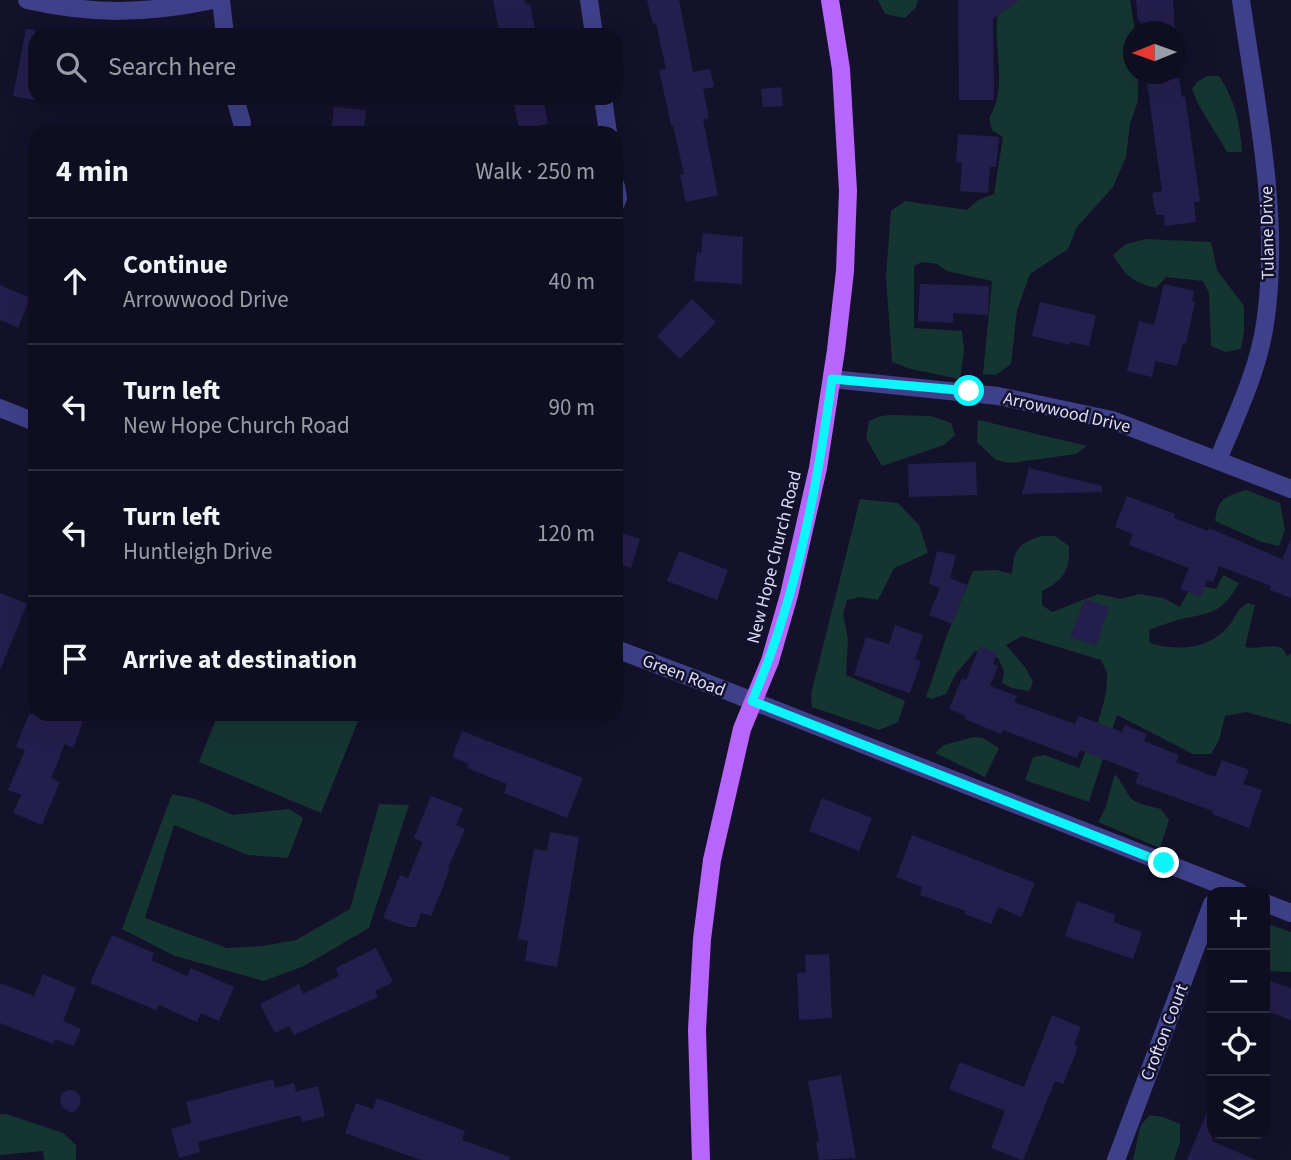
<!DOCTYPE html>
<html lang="en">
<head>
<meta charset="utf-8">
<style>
  :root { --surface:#0f0e20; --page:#181729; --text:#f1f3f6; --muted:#9b9ca5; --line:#2f2e3e }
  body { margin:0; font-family:"Source Sans 3",sans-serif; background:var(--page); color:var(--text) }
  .controls { position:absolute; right:21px; bottom:21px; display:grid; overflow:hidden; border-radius:14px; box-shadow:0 7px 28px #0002 }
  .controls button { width:63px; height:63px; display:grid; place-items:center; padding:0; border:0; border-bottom:2px solid var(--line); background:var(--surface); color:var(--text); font:35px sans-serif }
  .compass { position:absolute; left:1123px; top:21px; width:63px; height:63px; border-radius:50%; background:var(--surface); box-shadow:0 7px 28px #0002; rotate:269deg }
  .stop { position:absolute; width:21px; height:21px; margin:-16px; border:5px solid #0cf6fa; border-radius:50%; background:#fff }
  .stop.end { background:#0cf6fa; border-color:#fff; box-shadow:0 2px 7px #0008 }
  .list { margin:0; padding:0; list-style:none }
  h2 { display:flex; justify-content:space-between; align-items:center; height:91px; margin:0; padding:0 28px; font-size:30px }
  h2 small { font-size:23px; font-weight:400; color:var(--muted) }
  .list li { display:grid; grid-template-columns:46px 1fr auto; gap:21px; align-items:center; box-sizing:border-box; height:126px; padding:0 28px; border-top:2px solid var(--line) }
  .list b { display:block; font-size:26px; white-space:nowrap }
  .list p { margin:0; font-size:23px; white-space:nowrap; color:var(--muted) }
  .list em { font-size:23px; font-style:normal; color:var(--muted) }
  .icon { flex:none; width:38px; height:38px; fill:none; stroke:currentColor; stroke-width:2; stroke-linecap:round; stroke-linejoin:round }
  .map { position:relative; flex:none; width:1291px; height:1160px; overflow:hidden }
  .search { position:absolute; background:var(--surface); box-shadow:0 7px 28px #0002; left:28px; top:28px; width:595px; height:77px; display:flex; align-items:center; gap:18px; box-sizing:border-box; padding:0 24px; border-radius:21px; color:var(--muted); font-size:26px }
  .panel { position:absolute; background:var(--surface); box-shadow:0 7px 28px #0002; left:28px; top:126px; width:595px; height:595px; border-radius:21px }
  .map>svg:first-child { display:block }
  .green { fill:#153531 }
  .building { fill:#241e4c }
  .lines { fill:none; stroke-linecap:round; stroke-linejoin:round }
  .minor { stroke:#3e4189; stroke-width:18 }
  .tertiary { stroke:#3e4189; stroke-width:18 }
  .primary { stroke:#b865fc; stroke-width:18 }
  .route { stroke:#0cf6fa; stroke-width:9 }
  .labels { text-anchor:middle; stroke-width:5; stroke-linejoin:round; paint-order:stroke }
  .street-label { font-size:18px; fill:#dddcfe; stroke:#14122b }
</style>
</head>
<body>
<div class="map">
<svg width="1291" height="1160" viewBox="0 0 1291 1160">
  <rect width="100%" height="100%" fill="#14122b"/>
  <!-- green -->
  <path class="green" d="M878,0H918L916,7L905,18L885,14Z
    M1000,0H1130L1135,31L1134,74H1138V101L1130,124L1126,157L1113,187L1077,227L1068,249L1030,274L1017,310L1011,364L996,375L983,374L992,281L947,271L937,264L922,262L914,266V328L962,331L964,351L960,379L911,369L892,362L886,276L891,211L905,201L967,210L978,200L994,194L1003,137L992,130L989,118C1007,89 995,55 997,23C997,15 999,7 1000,0Z
    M1207,76H1219C1235,99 1240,124 1242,152H1227L1198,104L1192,89L1197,82Z
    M1146,239L1211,242L1217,270L1244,306V331L1241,349L1226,352L1211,346L1209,293L1203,281L1166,277L1156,288C1132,282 1126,276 1113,255L1126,244Z
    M892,415L931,416L951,423L955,435L944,445L882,466L866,438L869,421L881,416Z
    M978,420H979L1087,446L1076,454L1010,463L996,460L977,442Z
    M1246,490L1280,503L1285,530L1279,546L1262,542L1215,521C1218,498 1225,497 1246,490Z
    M860,499L898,503L919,525L928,553L894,568L878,600L861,597L847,600L843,614L848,639L846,675L905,701L898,722L879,730L812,707L811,694Z
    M1041,536H1055L1069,546C1070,570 1064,580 1042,591V605L1052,612L1098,594L1120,599L1139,594L1163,598L1180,607L1189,590L1201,586L1216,589L1223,575L1239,583C1222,613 1212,613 1181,619C1170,622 1159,626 1149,630L1150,643C1179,652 1212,649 1231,623C1237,614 1237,609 1248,603L1255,605L1245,647C1258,650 1269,643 1282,648L1287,656L1291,653V724L1246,712L1225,716L1219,740L1211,754H1193L1117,715L1089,802L1025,780L1033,757L1045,755L1079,768C1090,740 1108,706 1107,675C1107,670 1103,665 1101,660L1022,636L1006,645L1025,667L1033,682L1029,691L1012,688L1002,683L1004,671L998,658L975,651L955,675L946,694L932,699L926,697L947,635L973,571L996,570L1012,574C1014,550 1017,544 1041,536Z
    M218,714H361L321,813L199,762Z
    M974,737L983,738L999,748L985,777L935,753L944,745Z
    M1115,774C1136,802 1123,800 1161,809L1169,820L1160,848L1098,822L1105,809Z
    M172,794L195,799L233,815L289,809L303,818L288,858L248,855L174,825L145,918L227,948L262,946L296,940L350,909L379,804L409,805L369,928L304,966L264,981L175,956L122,929Z
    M1265,923L1291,932V972L1265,971Z
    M0,1114H6L63,1133L76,1145V1160H44L43,1151L0,1155Z
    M1149,1115L1163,1117L1180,1124V1143L1174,1160H1133L1140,1127Z"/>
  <!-- building -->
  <path class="building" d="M493,0H524L526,5L530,4L536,35H500Z
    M647,0H679L693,72L710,69L714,87L703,89L709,118L703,119L718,195L686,202L680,175L684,174L673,125H671L659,70L666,69L656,23L653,24Z
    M958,0H1019L993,19L994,100H959Z
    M1136,0H1173L1175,32H1142L1141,21H1138Z
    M26,29L35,30V100L13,96Z
    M1179,78L1182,97L1185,96L1200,201L1194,202L1196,222L1165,226L1164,215H1156L1152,193L1162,191L1147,83Z
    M781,87L783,106L763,107L761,89Z
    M513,98H543L548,124L519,129Z
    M334,107L366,110L364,133H331Z
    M958,134L999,137L996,167H990L988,193L960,191L962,163L956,162Z
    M703,233L743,237L742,284L694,281L697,252L701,253Z
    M920,284L989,286L988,315L953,313V323L918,321Z
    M1164,284L1194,291L1192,301L1195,302L1186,343H1183L1177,366L1155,361L1152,377L1127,371L1139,321L1154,325Z
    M0,285L30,298L18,328L0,320Z
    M692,299L716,322L680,359L657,336Z
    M1040,302L1096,315L1089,346L1070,342V345L1032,336Z
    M976,462L977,495L909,497L908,464Z
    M1029,468L1102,486V492L1022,494Z
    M1127,496L1175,514L1174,518L1208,531L1209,528L1282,559L1291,539V598L1270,590L1271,586L1219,566L1213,582L1207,580L1201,597L1180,589L1189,568L1129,545L1133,534L1115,527Z
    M616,531L640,539L631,568L616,563Z
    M679,551L728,570L717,600L667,581Z
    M937,551L956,555L950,578L967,585L952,624L929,615L940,588L929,584Z
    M0,593L27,604L1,668H0Z
    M1085,599L1109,607L1096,646L1070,637Z
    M895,625L923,635L915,659L921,661L910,693L854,675L866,637L889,644Z
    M980,646L997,653L993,664L998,666L990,686L1017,696L1014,702L1075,724L1079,716L1122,732L1125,725L1147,734L1144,741L1179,755L1176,762L1215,777L1222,760L1249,770L1243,784L1262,790L1249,828L1212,814L1213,811L1135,783L1139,773L1080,750L1077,758L1003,730L1001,734L965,719L966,716L949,709L962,678L966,680Z
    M29,714H86L73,748L65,744L51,778L60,782L42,825L13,813L21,795L8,790L25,750L16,747Z
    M462,731L583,778L567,818L504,793L507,784L467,768L469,764L452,757Z
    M431,796L463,808L456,825L465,829L448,868L450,869L431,916L421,913L416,927H408L383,918L400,875L408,878L415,861L423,842L414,838Z
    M822,798L872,818L859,851L809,831Z
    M550,832L579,837L557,967L525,961L528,941L518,939L534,849L547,851Z
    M912,835L1035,883L1021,917L998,907L991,924L965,914L966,911L920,895L922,887L896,877Z
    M1077,901L1116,915L1113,922L1142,932L1133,959L1065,936Z
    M112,935L154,953L151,960L187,976L191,968L234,987L219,1021L201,1013L197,1022L159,1005L156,1010L90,983Z
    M376,948L393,982L375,991L378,997L294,1035L289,1026L275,1033L260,1004L299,984L303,994L339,976L336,968Z
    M829,954L832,1018L799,1020L797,973L806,972L805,955Z
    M43,974L76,988L63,1021L81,1029L74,1046L55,1039L53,1044L0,1023V983L34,996Z
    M1265,979L1291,988V1020L1265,1010Z
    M1052,1015L1081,1027L1074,1045L1078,1047L1063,1084L1055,1081L1023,1160H1021L991,1148L1005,1111L949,1089L960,1062L1024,1087Z
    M841,1075L856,1158L819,1160L816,1142L819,1141L808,1081Z
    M273,1079L275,1088L294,1083L296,1092L318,1086L325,1116L302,1122L300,1115L198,1142L200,1152L179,1158L171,1129L191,1123L186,1102Z
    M68,1090L76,1091L81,1098L79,1106L73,1113L63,1108L60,1101L62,1093Z
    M377,1098L465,1131L462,1140L510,1157L509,1160H421L345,1133L356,1103L373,1109Z
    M1212,1100V1141L1256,1160H1187Z"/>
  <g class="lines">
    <!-- minor -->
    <path class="minor" d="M27,0C93,15 147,14 213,0
      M221,0L225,35
      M589,0L594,35
      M235,98L242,123
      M603,98L608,133
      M616,186L618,198L616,203
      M832,379L998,396L1112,420L1291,489
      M1218,460C1236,416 1258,371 1265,324C1281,217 1256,106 1241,0
      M1116,1160L1212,904"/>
    <!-- tertiary -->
    <path class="tertiary" d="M0,408L35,422
      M616,649L722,689L1239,892
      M1265,903L1291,913"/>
    <!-- primary -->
    <path class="primary" d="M701,1160L697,1030L702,939L712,860L742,729L770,661L789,595L818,468L836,350L845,271L848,191L841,69L830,0"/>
  </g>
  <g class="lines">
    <!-- route -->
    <path class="route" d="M969,391L832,379C817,488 796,600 752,701L1164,863"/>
  </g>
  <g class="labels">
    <!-- street labels -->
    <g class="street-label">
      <text transform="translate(1267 233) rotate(-91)" y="6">Tulane Drive</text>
      <text transform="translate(1067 412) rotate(13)" y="6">Arrowwood Drive</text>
      <text transform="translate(774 557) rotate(-76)" y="6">New Hope Church Road</text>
      <text transform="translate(684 675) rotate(21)" y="6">Green Road</text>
      <text transform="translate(1164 1032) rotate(-69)" y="6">Crofton Court</text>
    </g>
  </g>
</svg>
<div class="controls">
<button>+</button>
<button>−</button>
<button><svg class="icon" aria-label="locate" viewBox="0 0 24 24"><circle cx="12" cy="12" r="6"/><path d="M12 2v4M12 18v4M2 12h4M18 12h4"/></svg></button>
<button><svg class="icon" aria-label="layers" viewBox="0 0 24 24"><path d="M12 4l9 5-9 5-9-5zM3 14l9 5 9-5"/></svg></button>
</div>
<svg class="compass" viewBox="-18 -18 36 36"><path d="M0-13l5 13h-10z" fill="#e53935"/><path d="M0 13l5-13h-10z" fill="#9b9ca5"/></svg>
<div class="stop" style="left:969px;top:391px"></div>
<div class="stop end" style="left:1164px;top:863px"></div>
<div class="search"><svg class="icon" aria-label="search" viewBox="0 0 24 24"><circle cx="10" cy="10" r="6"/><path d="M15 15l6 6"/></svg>Search here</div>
<section class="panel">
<h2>4 min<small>Walk · 250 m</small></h2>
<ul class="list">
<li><svg class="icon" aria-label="ahead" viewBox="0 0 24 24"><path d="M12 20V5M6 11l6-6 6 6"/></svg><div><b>Continue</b><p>Arrowwood Drive</p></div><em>40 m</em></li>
<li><svg class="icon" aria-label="left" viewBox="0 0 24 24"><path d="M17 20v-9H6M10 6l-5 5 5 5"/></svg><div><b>Turn left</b><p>New Hope Church Road</p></div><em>90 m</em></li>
<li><svg class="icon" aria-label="left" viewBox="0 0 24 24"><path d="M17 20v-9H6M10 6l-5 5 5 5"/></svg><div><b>Turn left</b><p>Huntleigh Drive</p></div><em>120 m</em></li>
<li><svg class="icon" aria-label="arrive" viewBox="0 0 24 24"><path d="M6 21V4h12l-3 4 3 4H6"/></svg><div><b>Arrive at destination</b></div></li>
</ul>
</section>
</div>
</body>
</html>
